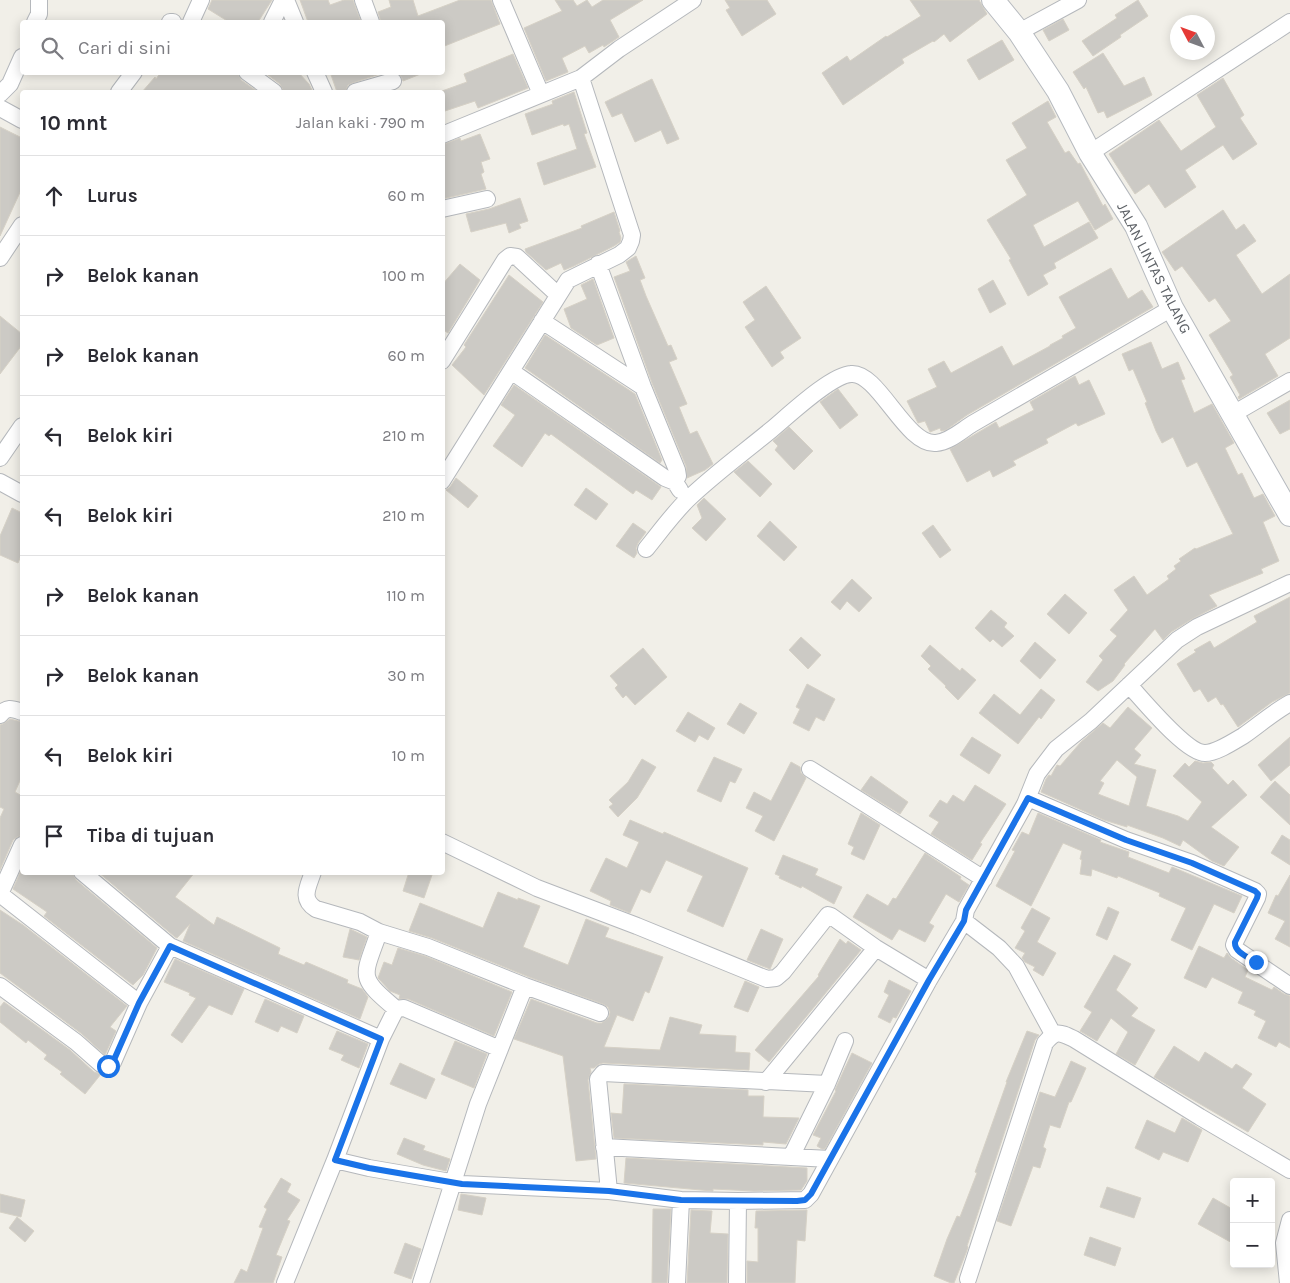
<!DOCTYPE html>
<html lang="id">
<head>
<meta charset="utf-8">
<style>
  :root { --surface:#fff; --page:#f7f7f7; --text:#2b2b33; --muted:#7c7c81; --line:#e1e1e2 }
  body { margin:0; font-family:Karla,sans-serif; background:var(--page); color:var(--text) }
  .controls { position:absolute; right:15px; bottom:15px; display:grid; overflow:hidden; border-radius:5px; box-shadow:0 2px 12px #0003 }
  .controls button { width:45px; height:45px; display:grid; place-items:center; padding:0; border:0; border-bottom:1px solid var(--line); background:var(--surface); color:var(--text); font:25px sans-serif }
  .compass { position:absolute; left:1170px; top:15px; width:45px; height:45px; border-radius:50%; background:var(--surface); box-shadow:0 2px 12px #0003; rotate:311deg }
  .stop { position:absolute; width:15px; height:15px; margin:-11px; border:4px solid #1a73e8; border-radius:50%; background:#fff }
  .stop.end { background:#1a73e8; border-color:#fff; box-shadow:0 1px 5px #0008 }
  .list { margin:0; padding:0; list-style:none }
  h2 { display:flex; justify-content:space-between; align-items:center; height:65px; margin:0; padding:0 20px; font-size:21px }
  h2 small { font-size:16px; font-weight:400; color:var(--muted) }
  .list li { display:grid; grid-template-columns:32px 1fr auto; gap:15px; align-items:center; box-sizing:border-box; height:80px; padding:0 20px; border-top:1px solid var(--line) }
  .list b { display:block; font-size:19px; white-space:nowrap }
  .list em { font-size:16px; font-style:normal; color:var(--muted) }
  .icon { flex:none; width:28px; height:28px; fill:none; stroke:currentColor; stroke-width:2; stroke-linecap:round; stroke-linejoin:round }
  .map { position:relative; flex:none; width:1290px; height:1283px; overflow:hidden }
  .search { position:absolute; background:var(--surface); box-shadow:0 2px 12px #0003; left:20px; top:20px; width:425px; height:55px; display:flex; align-items:center; gap:12px; box-sizing:border-box; padding:0 18px; border-radius:5px; color:var(--muted); font-size:19px }
  .panel { position:absolute; background:var(--surface); box-shadow:0 2px 12px #0003; left:20px; top:90px; width:425px; height:785px; border-radius:5px }
  .map>svg:first-child { display:block }
  .building { fill:#cccac5; stroke:#d6d1c6; fill-rule:evenodd }
  .lines { fill:none; stroke-linecap:round; stroke-linejoin:round }
  .street-casing { stroke:#b5b8bc; stroke-width:18 }
  .secondary-casing { stroke:#b6babf; stroke-width:24 }
  .street { stroke:#fff; stroke-width:16 }
  .secondary { stroke:#fff; stroke-width:22 }
  .route { stroke:#1a73e8; stroke-width:6 }
  .labels { text-anchor:middle; stroke-width:4.5; stroke-linejoin:round; paint-order:stroke }
  .street-label { font-size:15px; fill:#5f6368; stroke:#fff }
</style>
</head>
<body>
<div class="map">
<svg width="1290" height="1283" viewBox="0 0 1290 1283">
  <rect width="100%" height="100%" fill="#f1efe8"/>
  <!-- building -->
  <path class="building" d="M212,0H272L258,22H229L208,9Z
    M300,0H328L330,5L344,0H353L361,22H308Z
    M389,0H413L418,16L460,0H491L500,24L442,47V22H381L378,12L391,7Z
    M555,0H573L577,6L587,0L592,7L603,0H643L610,20L619,37L604,47L603,45L589,53L585,46L562,58L568,72L546,81L524,28L562,11Z
    M725,0H767L776,14L742,36L726,10L730,8Z
    M910,0H979L987,14L950,42L944,34L934,42L933,41L902,59L904,63L843,105L822,73L847,56L850,61L886,36L887,37L921,16Z
    M1138,0L1148,16L1120,35L1121,37L1093,56L1082,41L1117,18L1115,15Z
    M1063,19L1069,30L1049,41L1043,30Z
    M1002,40L1014,60L979,80L967,60Z
    M1103,53L1124,86L1144,77L1152,95L1107,118L1104,111L1098,113L1086,87L1084,89L1073,72Z
    M513,54L528,88L478,108L475,101L442,112V91L467,82L464,74Z
    M161,72H237L241,80L258,92H142L155,77L156,79Z
    M264,72H298L309,84L313,92H284L280,84Z
    M330,72H386L352,83L348,85L345,92H337Z
    M398,72H423V73L403,81L402,78Z
    M1223,78L1244,115L1240,118L1257,144L1233,160L1223,145L1185,170L1196,187L1165,208L1149,184L1135,194L1109,154L1159,120L1181,151L1216,127L1197,95Z
    M652,79L679,139L667,144L661,130L635,142L622,113L612,117L605,102Z
    M574,92L587,133L584,134L596,167L544,185L537,163L577,149L569,124L564,126L563,124L532,135L525,114L553,104L552,101Z
    M1048,101L1056,117L1047,122L1065,153L1069,151L1078,164L1080,163L1103,206L1105,204L1113,219L1095,230L1078,201L1033,225L1044,247L1089,222L1098,238L1054,263L1056,268L1043,275L1048,284L1028,296L1009,260L1011,259L987,220L1027,195L1006,160L1027,148L1012,123Z
    M0,127L22,138V188L0,236Z
    M480,134L490,159L481,162L484,172L481,174L486,189L442,199V145L460,138L461,141Z
    M520,198L528,221L519,224L521,228L509,233L506,223L471,232L466,214L489,209Z
    M1223,210L1236,230L1244,224L1256,241L1236,255L1262,294L1290,274V338L1265,354L1278,376L1239,399L1238,397L1240,395L1230,377L1233,375L1209,335L1231,321L1215,298L1209,302L1182,266L1175,271L1162,252Z
    M614,212L620,231L619,232L621,238L620,242L614,246L574,266L564,270L561,263L546,270L526,252L525,249L582,228L581,226Z
    M636,256L645,278L640,280L646,296L668,346L671,345L677,359L669,362L687,404L679,407L690,434L697,431L713,464L705,470L687,478L686,466L652,383L614,277L630,271L626,262Z
    M460,264L480,280L448,333L442,329V285Z
    M1111,268L1128,299L1142,290L1153,307L967,415L946,430L941,431L940,428L930,432L925,421L918,423L907,401L937,387L928,369L944,361L951,373L1002,346L1013,366L1050,346V345L1063,338L1062,336L1076,328L1059,297Z
    M509,275L543,302L484,395L452,365L466,347L464,345Z
    M593,279L614,338L597,345L571,328L564,309L587,299L581,285Z
    M993,280L1006,304L990,313L978,289Z
    M766,286L801,338L780,352L784,358L772,367L745,327L755,320L743,302Z
    M0,316L22,334V345L0,374Z
    M545,335L635,394L662,460L660,463L525,368Z
    M1151,342L1162,369L1178,362L1185,379L1181,380L1194,413L1212,404L1234,443L1225,448L1238,475L1242,473L1254,498L1263,494L1275,516L1263,522L1279,561L1261,569L1263,573L1209,595L1217,606L1192,619L1171,632L1163,640L1155,629L1124,664L1125,665L1113,681L1098,691L1086,682L1103,660L1099,656L1117,636L1110,630L1128,610L1114,590L1134,576L1147,595L1169,579L1167,576L1176,569L1174,566L1181,561L1179,559L1195,548L1196,549L1233,534L1197,462L1187,467L1173,437L1162,443L1156,431L1145,403L1147,402L1133,369L1129,371L1122,354Z
    M1075,376L1079,385L1089,380L1105,414L1078,426L1076,423L1046,439L1048,443L1013,461L1016,465L993,477L990,470L967,482L950,449L996,422L999,428L1034,410L1030,402Z
    M514,385L661,487L652,500L636,490L633,494L551,434L549,436L545,433L522,467L493,446L515,415L501,405Z
    M838,389L858,415L840,429L820,402Z
    M1290,400V429L1280,434L1267,413Z
    M789,427L813,451L794,470L775,450L778,446L773,441Z
    M748,461L772,484L760,497L734,472Z
    M456,478L478,496L468,508L446,490L450,487Z
    M586,488L608,504L596,520L574,505Z
    M704,498L726,519L706,541L692,528L702,518L697,505Z
    M12,508L22,513V553L18,563L0,555V536Z
    M770,521L797,547L784,561L757,536Z
    M633,523L646,532L638,543L636,548L637,553L634,558L616,546Z
    M933,525L951,550L940,558L922,533Z
    M852,579L872,598L859,612L847,601L840,610L831,602Z
    M1065,594L1087,613L1069,634L1047,614Z
    M1290,597V693L1272,702L1238,727L1223,704L1221,705L1216,697L1208,702L1200,689L1194,692L1177,664L1196,652L1194,650L1210,641L1214,648L1257,622L1254,616Z
    M991,610L1007,623L1004,627L1014,636L1002,647L993,639L990,642L975,628Z
    M801,637L821,655L808,669L789,650Z
    M1035,642L1056,660L1040,679L1020,661Z
    M930,645L960,671L962,668L976,680L958,700L945,687L946,686L928,669L931,666L921,656Z
    M643,648L667,677L635,705L626,695L623,698L615,688L618,685L610,676Z
    M807,684L835,699L824,721L816,717L809,731L793,723L800,709L796,707Z
    M1041,689L1055,700L1041,719L1039,717L1018,744L979,713L994,694L1020,715Z
    M740,703L757,713L744,734L727,724Z
    M1128,707L1152,728L1134,749L1141,755L1134,764L1156,770L1146,806L1178,816L1188,821L1202,802L1173,776L1185,763L1189,767L1195,761L1203,763L1211,762L1214,765L1212,768L1228,785L1233,780L1247,795L1211,827L1239,847L1224,866L1212,861L1183,840L1180,846L1163,838L1127,825V827L1104,820L1041,792L1046,779L1049,775L1051,776L1057,765L1060,766L1081,742L1103,723L1110,728ZM1117,760L1137,777L1129,806L1098,794L1104,783L1100,781Z
    M688,712L715,728L708,740L699,735L695,742L676,731Z
    M10,719L22,722V776L15,792L22,796V835L17,837L13,840L0,870V818L4,809L0,807V725L3,724Z
    M972,737L1001,755L989,774L960,755Z
    M1290,737V765L1271,781L1258,765Z
    M714,757L742,769L735,783L730,781L721,802L697,791Z
    M642,759L656,767L637,798L618,817L609,807L613,804L609,800L628,782Z
    M791,762L800,767L801,773L806,778L774,841L755,831L763,816L746,808L754,792L771,801Z
    M871,776L908,802L900,814L861,790Z
    M1275,781L1290,795V825L1260,797Z
    M975,785L1006,804L980,843L982,844L972,860L931,834L939,822L929,816L940,800L947,804L953,795L964,802Z
    M861,813L880,825L864,860L851,854L854,847L848,844Z
    M1038,813L1101,840L1100,842L1129,852L1128,857L1169,873L1172,867L1242,896L1234,913L1214,904L1192,950L1171,940L1186,908L1159,896L1160,893L1118,876L1117,878L1092,869L1091,876L1080,874L1082,860L1080,859L1082,851L1063,843L1031,906L996,886L1015,851L1012,850L1022,832L1029,835Z
    M630,820L663,834L664,832L748,868L723,927L687,911L703,876L666,860L650,893L641,889L630,913L610,905L611,901L590,891L606,858L627,868L639,842L623,835Z
    M1282,835L1290,840V865L1271,853Z
    M925,853L961,877L960,879L969,885L959,902L946,894L929,923L934,926L925,942L899,929L892,940L853,917L867,894L888,906L893,898L896,899Z
    M783,855L818,869L815,875L842,887L834,904L802,886L801,888L779,878L780,876L775,874Z
    M22,868V872H72L76,880L157,948L143,975L133,985L44,916L47,912L13,889Z
    M98,872H195L175,897L214,925L217,917L280,948L278,954L304,965L306,962L348,980L347,983L362,989L368,997L360,1019L183,941L190,924L177,938L175,937Z
    M409,872H433L424,898L403,891Z
    M1290,875V947L1275,939L1285,921L1268,913L1276,895L1278,896Z
    M498,892L518,900V898L540,906L523,947L568,965L586,919L609,928L605,937L663,957L649,993L645,991L633,1021L617,1015L604,1047L660,1050L670,1017L702,1025L699,1034L736,1036L735,1052L750,1053L749,1070L603,1063L599,1064L594,1068H590L591,1072L588,1080L596,1159L576,1161L563,1056L514,1039L531,999L597,1023H602L609,1017L610,1012L608,1007L603,1004L529,977L432,938L409,931L420,903L483,928Z
    M1108,907L1119,912L1107,940L1096,935Z
    M1032,908L1050,918L1037,942L1056,953L1043,976L1033,970L1035,967L1025,962L1022,958L1025,953L1015,948L1025,931L1021,928Z
    M0,910L23,925L127,1006L110,1027L116,1031L105,1055L82,1034L0,973Z
    M350,929L367,937L359,960L343,957Z
    M761,929L783,939L770,969L747,960Z
    M840,939L846,944L848,941L861,950L769,1062L755,1050L819,976L818,975Z
    M1199,946L1224,958L1227,953L1231,958L1248,970L1245,977L1272,990L1274,987L1284,994L1290,996V1048L1279,1042L1276,1047L1258,1038L1266,1021L1254,1015L1256,1011L1238,1003L1243,992L1212,977L1206,988L1184,978Z
    M398,948L425,956L512,992L494,1036L408,999H399L400,995L390,991L378,978L384,962L392,965Z
    M1114,955L1131,964L1116,990L1138,1008L1131,1016L1155,1030L1135,1065L1116,1054L1128,1032L1111,1018L1097,1041L1080,1031L1092,1012L1084,1007Z
    M175,959L244,989L232,1015L209,1005L182,1043L171,1035L196,998L189,995L190,993L164,982Z
    M889,980L911,991L896,1018L893,1017L890,1023L878,1017L889,995L884,992Z
    M745,981L759,987L748,1012L734,1007Z
    M265,999L304,1016L297,1033L281,1026L278,1032L255,1022Z
    M4,1002L70,1050L94,1072L101,1074L85,1094L60,1074L62,1072L44,1059L47,1055L28,1040L26,1043L0,1022V1007Z
    M337,1031L368,1044L359,1068L341,1060L344,1055L329,1049Z
    M1027,1031L1039,1035L1035,1040L967,1246L968,1247L966,1253L954,1283H951L934,1276L947,1239L957,1216L960,1217L977,1173L975,1172L1007,1082H1006Z
    M455,1041L487,1054L474,1088L441,1074Z
    M1174,1046L1199,1062L1205,1052L1232,1069L1236,1064L1252,1074L1242,1088L1266,1104L1248,1132L1154,1077Z
    M852,1053L872,1063L825,1149H822L817,1146L821,1138L813,1135L836,1091L835,1090L844,1070Z
    M1071,1061L1086,1068L1071,1102H1069L1060,1128L1050,1125L1043,1147L1046,1149L1040,1168L1033,1166L1011,1226L997,1221L1040,1092L1055,1097Z
    M400,1063L435,1079L426,1099L390,1084Z
    M624,1084L748,1090V1096H764L763,1117L799,1118L786,1144L763,1142V1145L614,1138L611,1113L622,1114Z
    M1182,1118L1202,1130L1188,1162L1163,1152L1159,1160L1135,1148L1147,1120L1175,1133Z
    M404,1138L425,1146L423,1150L450,1159L446,1171L423,1165L397,1154Z
    M626,1158L807,1168V1181L801,1190L754,1191L713,1189V1191L701,1190L624,1183Z
    M281,1178L291,1184L287,1192L300,1200L287,1220L290,1221L276,1255L282,1257L273,1283H234L241,1269L247,1272L263,1228L259,1227L267,1209L264,1207Z
    M1107,1187L1141,1198L1134,1218L1100,1207Z
    M0,1194L25,1200L21,1217L0,1212Z
    M461,1194L486,1198L482,1215L458,1210Z
    M1213,1198L1234,1210V1244L1198,1224Z
    M653,1209H671L667,1283H652Z
    M691,1210L712,1211L710,1233L728,1234L727,1283H687Z
    M807,1210L805,1241L797,1240L795,1283H747V1261L758,1262V1228H755L756,1211Z
    M17,1217L34,1231L25,1242L9,1228Z
    M1090,1237L1121,1248L1115,1266L1084,1255Z
    M405,1243L421,1249L411,1279L394,1273Z"/>
  <g class="lines">
    <defs>
      <path id="street" d="M286,0L295,22
        M363,0L371,22
        M501,0L541,94
        M35,22L39,14V0
        M170,22H173
        M191,22L201,0
        M272,22L283,0
        M1019,32L1078,0
        M247,72L274,92
        M315,72L324,92
        M119,92L134,72
        M355,92L393,81
        M0,94L10,84L22,57
        M0,108L22,120
        M442,135L581,78L619,49L693,0
        M1090,153L1290,22
        M442,209L487,199
        M0,258L22,225
        M598,264L643,387L677,470L678,476L675,482
        M542,321L643,387
        M442,361L505,260L510,256L517,257L558,295
        M511,371L665,478L675,482L680,490
        M1233,414L1290,381
        M0,458L22,426
        M442,481L568,280L619,255L628,248L631,241L632,235L581,78
        M0,482L22,494
        M646,549C659,533 672,515 687,500C713,475 743,453 771,430C788,416 831,375 851,374C878,371 906,446 936,443C949,442 961,431 972,424L1172,308
        M1129,685C1143,700 1186,753 1205,753C1216,753 1233,742 1243,736C1259,725 1272,713 1290,703
        M0,715C7,706 13,709 22,712
        M810,769L984,879
        M1028,798L1126,840L1192,863L1255,891L1258,894L1257,898L1235,942L1234,945L1237,950L1290,986
        M442,842L537,888L637,926L767,979L776,978L783,972L828,915L831,916L876,948L929,980
        M82,872L170,946L381,1039
        M313,872C308,887 300,899 316,909L360,922L379,932L428,947L525,986L600,1013
        M0,894L139,1003
        M0,894L22,845
        M379,932C363,978 357,976 396,1009L404,1008L500,1049
        M0,986L76,1042L101,1064L108,1066L113,1062L139,1003L170,946
        M396,1009L381,1039L335,1160L369,1168L462,1184L609,1191L681,1200L738,1201L805,1200L811,1194L929,980L964,921
        M1053,1034L1016,966L999,948L964,921L966,910L1025,804L1037,774L1056,749L1091,721L1177,640L1197,627L1290,583
        M766,1082L876,948
        M604,1147L830,1159
        M791,1157L827,1084L845,1041
        M609,1191L598,1079L603,1073L827,1084
        M968,1279L1045,1043C1056,1030 1059,1032 1074,1039L1200,1117L1290,1170
        M285,1283L335,1160
        M421,1283L478,1104L525,986
        M677,1283L681,1200
        M737,1283L738,1201
        M1288,1283L1284,1243L1290,1220"/>
      <path id="secondary" d="M993,0L1019,32L1058,91L1090,153L1136,226L1172,308L1290,515"/>
    </defs>
    <!-- street casing -->
    <use href="#street" class="street-casing"/>
    <!-- secondary casing -->
    <use href="#secondary" class="secondary-casing"/>
    <!-- street -->
    <use href="#street" class="street"/>
    <!-- secondary -->
    <use href="#secondary" class="secondary"/>
  </g>
  <g class="lines">
    <!-- route -->
    <path class="route" d="M108,1066L113,1062L139,1003L170,946L381,1039L335,1160L369,1168L462,1184L609,1191L681,1200L797,1201L805,1200L811,1194L929,980L964,921L966,910L1028,798L1126,840L1192,863L1255,891L1258,894L1257,898L1235,942C1234,952 1248,957 1256,962"/>
  </g>
  <g class="labels">
    <!-- street labels -->
    <g class="street-label">
      <text transform="translate(1154 268) rotate(63)" y="5">JALAN LINTAS TALANG</text>
    </g>
  </g>
</svg>
<div class="controls">
<button>+</button>
<button>−</button>
</div>
<svg class="compass" viewBox="-18 -18 36 36"><path d="M0-13l5 13h-10z" fill="#e53935"/><path d="M0 13l5-13h-10z" fill="#7c7c81"/></svg>
<div class="stop" style="left:108px;top:1066px"></div>
<div class="stop end" style="left:1256px;top:962px"></div>
<div class="search"><svg class="icon" aria-label="search" viewBox="0 0 24 24"><circle cx="10" cy="10" r="6"/><path d="M15 15l6 6"/></svg>Cari di sini</div>
<section class="panel">
<h2>10 mnt<small>Jalan kaki · 790 m</small></h2>
<ul class="list">
<li><svg class="icon" aria-label="ahead" viewBox="0 0 24 24"><path d="M12 20V5M6 11l6-6 6 6"/></svg><div><b>Lurus</b></div><em>60 m</em></li>
<li><svg class="icon" aria-label="right" viewBox="0 0 24 24"><path d="M7 20v-9h11M14 6l5 5-5 5"/></svg><div><b>Belok kanan</b></div><em>100 m</em></li>
<li><svg class="icon" aria-label="right" viewBox="0 0 24 24"><path d="M7 20v-9h11M14 6l5 5-5 5"/></svg><div><b>Belok kanan</b></div><em>60 m</em></li>
<li><svg class="icon" aria-label="left" viewBox="0 0 24 24"><path d="M17 20v-9H6M10 6l-5 5 5 5"/></svg><div><b>Belok kiri</b></div><em>210 m</em></li>
<li><svg class="icon" aria-label="left" viewBox="0 0 24 24"><path d="M17 20v-9H6M10 6l-5 5 5 5"/></svg><div><b>Belok kiri</b></div><em>210 m</em></li>
<li><svg class="icon" aria-label="right" viewBox="0 0 24 24"><path d="M7 20v-9h11M14 6l5 5-5 5"/></svg><div><b>Belok kanan</b></div><em>110 m</em></li>
<li><svg class="icon" aria-label="right" viewBox="0 0 24 24"><path d="M7 20v-9h11M14 6l5 5-5 5"/></svg><div><b>Belok kanan</b></div><em>30 m</em></li>
<li><svg class="icon" aria-label="left" viewBox="0 0 24 24"><path d="M17 20v-9H6M10 6l-5 5 5 5"/></svg><div><b>Belok kiri</b></div><em>10 m</em></li>
<li><svg class="icon" aria-label="arrive" viewBox="0 0 24 24"><path d="M6 21V4h12l-3 4 3 4H6"/></svg><div><b>Tiba di tujuan</b></div></li>
</ul>
</section>
</div>
</body>
</html>
